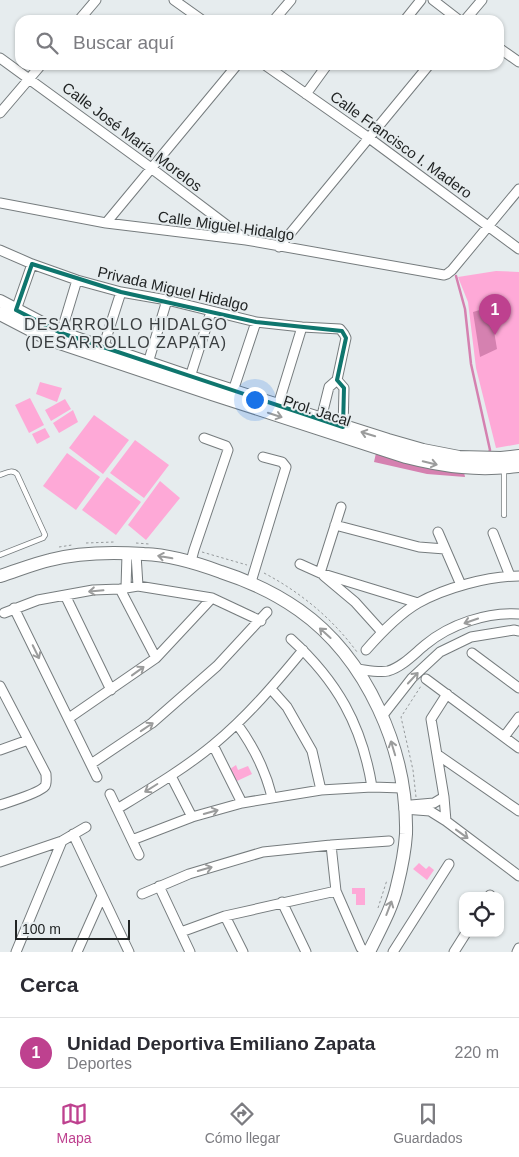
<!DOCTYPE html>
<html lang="es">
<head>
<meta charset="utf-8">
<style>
  :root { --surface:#fff; --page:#f2f2f3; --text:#2b2b33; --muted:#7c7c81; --line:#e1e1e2; --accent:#be418f }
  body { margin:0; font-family:Arial,sans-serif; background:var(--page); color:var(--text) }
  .controls { position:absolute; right:15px; bottom:15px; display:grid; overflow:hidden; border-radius:10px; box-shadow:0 1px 4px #0004 }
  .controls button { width:45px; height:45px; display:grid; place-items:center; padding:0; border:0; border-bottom:1px solid var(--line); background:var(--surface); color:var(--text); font:25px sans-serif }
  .scale { position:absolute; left:15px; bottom:12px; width:115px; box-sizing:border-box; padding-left:5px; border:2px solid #212424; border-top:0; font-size:14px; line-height:18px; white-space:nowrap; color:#212424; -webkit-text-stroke:4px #e6ecee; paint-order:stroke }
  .you { position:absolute; left:254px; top:399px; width:18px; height:18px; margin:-12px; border:4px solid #fff; border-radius:50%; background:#1a73e8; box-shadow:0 0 0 8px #1a73e833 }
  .badge { display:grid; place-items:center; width:32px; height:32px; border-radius:50%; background:var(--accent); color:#fff; font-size:16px; font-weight:700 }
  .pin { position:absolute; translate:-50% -41px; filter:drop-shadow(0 1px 2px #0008) }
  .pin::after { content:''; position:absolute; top:26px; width:18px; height:15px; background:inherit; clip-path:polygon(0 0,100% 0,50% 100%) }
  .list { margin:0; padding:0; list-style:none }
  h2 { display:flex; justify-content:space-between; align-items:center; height:65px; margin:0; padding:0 20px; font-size:21px }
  h2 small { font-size:16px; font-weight:400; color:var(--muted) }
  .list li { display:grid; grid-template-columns:32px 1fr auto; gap:15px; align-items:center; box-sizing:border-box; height:70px; padding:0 20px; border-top:1px solid var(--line) }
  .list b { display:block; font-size:19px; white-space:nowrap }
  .list p { margin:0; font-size:16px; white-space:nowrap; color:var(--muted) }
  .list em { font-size:16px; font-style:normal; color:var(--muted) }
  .icon { flex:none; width:28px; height:28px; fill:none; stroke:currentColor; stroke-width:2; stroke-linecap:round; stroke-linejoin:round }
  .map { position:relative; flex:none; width:519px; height:952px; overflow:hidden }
  .search { position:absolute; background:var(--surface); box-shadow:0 1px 4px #0004; left:15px; right:15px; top:15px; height:55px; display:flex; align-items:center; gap:12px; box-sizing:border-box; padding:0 18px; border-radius:15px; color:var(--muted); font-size:19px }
  .sheet { height:135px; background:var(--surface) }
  nav { display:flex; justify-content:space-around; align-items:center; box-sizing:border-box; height:70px; border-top:1px solid var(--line); background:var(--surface); font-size:14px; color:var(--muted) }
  nav a { display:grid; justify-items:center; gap:2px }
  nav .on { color:var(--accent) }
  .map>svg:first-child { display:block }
  .garden { fill:#fea9d7 }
  .water { fill:#d581b0 }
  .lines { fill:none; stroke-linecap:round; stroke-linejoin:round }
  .stream { stroke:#d581b0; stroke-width:2.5 }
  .lane-casing { stroke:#767c7e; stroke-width:6 }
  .street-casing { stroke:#767c7e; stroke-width:11 }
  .secondary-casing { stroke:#767c7e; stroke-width:14 }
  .path { stroke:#969a9c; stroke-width:1; stroke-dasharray:2.5 2.5; stroke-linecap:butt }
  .lane { stroke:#fff; stroke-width:4.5 }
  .street { stroke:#fff; stroke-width:9 }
  .secondary { stroke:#fff; stroke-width:12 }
  .oneway { stroke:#9b9c9c }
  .marked { fill:none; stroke:#0f766e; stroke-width:4; stroke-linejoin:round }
  .labels { text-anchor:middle; stroke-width:4; stroke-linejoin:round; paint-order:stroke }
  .street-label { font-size:15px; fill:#212424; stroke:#e6ecee }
  .neighbourhood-label { font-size:16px; letter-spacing:1px; fill:#393d3f; stroke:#e6ecee }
</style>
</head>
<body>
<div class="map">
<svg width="519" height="952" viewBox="0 0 519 952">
  <rect width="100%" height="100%" fill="#e6ecee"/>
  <!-- garden -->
  <path class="garden" d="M496,271L519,272V444L496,448L476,368L468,302L458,277Z
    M40,382L62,388L57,402L36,394Z
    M30,398L44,425L29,433L15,405Z
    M65,399L71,409L51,421L45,410Z
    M73,410L78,422L59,433L53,423Z
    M94,415L129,440L103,474L69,448Z
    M45,428L50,437L37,444L32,434Z
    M135,440L169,465L144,498L110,473Z
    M67,453L100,477L76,510L43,486Z
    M107,477L141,502L116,535L82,510Z
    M160,481L180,498L146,540L128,525Z
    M236,765L238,770L248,766L252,774L237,781L230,769Z
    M419,863L426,869L429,866L434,870L427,880L413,869Z
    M352,888H365V905H356V894H352Z"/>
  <!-- water -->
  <path class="water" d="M490,307L497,349L480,357L473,312Z
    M376,453C403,464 435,468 464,472L465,477L427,474L374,462Z"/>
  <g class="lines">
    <!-- stream -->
    <path class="stream" d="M456,276L465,309L471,364L490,450L489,453"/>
    <defs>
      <path id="lane" d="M504,470V515
        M0,475C6,473 12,469 17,474L45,535L43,538L0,555"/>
      <path id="street" d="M174,0L202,20
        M433,0L459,20
        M79,20L96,0
        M274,20L291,0
        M405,20L421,0
        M465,20L482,0
        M499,48L519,62
        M0,58L151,168L245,239
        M265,65L369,138L519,249
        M306,94L327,65
        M0,113L41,65
        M0,203L106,223L246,240L444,275L447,274L452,270L519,189
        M106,223L237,65
        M279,247L429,65
        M0,250L32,264L77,280L121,292L167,300L256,322L302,327L340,329L344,334L346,338L337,380L329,387L321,419
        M16,310L32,264
        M61,333L77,280
        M103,348L121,292
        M148,363L167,300
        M190,377L211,312
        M337,380L344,388L343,430
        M233,391L256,322
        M278,405L302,327
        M335,525L419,547L445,549
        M438,532L461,585
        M493,533L510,576
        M136,554L138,586
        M191,561L194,550L228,450L226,446L204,438
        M300,564L320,573L418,603
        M320,573L341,507
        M324,576L355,602L382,632
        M251,582L286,467L282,462L263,457
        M126,588L127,554
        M120,589L156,658
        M65,595L111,690
        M14,608L97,777
        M4,613L38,600L93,590L120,589L138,586L212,598L261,621
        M291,639C337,681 362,725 372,787
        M366,650C380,634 399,614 418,603C445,588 488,576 519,576
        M472,653L519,688
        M357,669C366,670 379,673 388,671C402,667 414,654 425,645C450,624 487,612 519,614
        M426,679L519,748
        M0,686L46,774C46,778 47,783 45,786C40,793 9,802 0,805
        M271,689L287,707L312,751L321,790
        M447,694L431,719L444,797L446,821L519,876
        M383,715L412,678L440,652L471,637L514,630L519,631
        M69,718L156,658L212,598
        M237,724C254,747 265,769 272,797
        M504,737L519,717
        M213,745L242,803
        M0,750L28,740
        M438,755L519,811
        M91,764L152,723L217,666L267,612
        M171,776L192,817
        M110,794L139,855
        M411,805L434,803L444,797
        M117,809C150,789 184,769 213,745C247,717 275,684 303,650
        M404,809L430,811L446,821
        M73,834L129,952
        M132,840L192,817L242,803L321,790L372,787L402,788
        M331,845L336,891L361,948L367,952
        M0,862L62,841L86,827
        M159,886L190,952
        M142,894L189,874L263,852L331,845L389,841
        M490,896V895
        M282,902L306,952
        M225,916L243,952
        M181,932L225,916L336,891
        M16,952L62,841
        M77,952L102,896
        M393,952L449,864
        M454,952L466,933
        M517,952L519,948"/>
      <path id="secondary" d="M0,301L61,333L190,377L388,440L423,450L459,457L501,458L519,456
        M0,314L48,339L212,394L406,457C445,467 479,471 519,466
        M0,576C16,571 33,564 50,560C80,552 114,552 144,554C171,555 197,563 221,572C249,581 275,593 299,610C367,658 408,751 406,834C405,850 401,870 397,886C392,909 379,931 369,952"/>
    </defs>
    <!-- lane casing -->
    <use href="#lane" class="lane-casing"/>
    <!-- street casing -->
    <use href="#street" class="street-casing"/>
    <!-- secondary casing -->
    <use href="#secondary" class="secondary-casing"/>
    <!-- path -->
    <path class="path" d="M86,543L114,542
      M136,543L149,544
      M59,547L72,545
      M202,552L247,565
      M264,573C300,592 332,618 357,652
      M416,797L413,770L401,717L421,686
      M378,908L387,880"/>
    <!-- lane -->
    <use href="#lane" class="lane"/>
    <!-- street -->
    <use href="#street" class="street"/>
    <!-- secondary -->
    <use href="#secondary" class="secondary"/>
  </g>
  <!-- one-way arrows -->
  <defs><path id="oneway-shaft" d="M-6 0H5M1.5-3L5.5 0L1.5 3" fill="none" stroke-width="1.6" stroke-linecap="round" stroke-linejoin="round" transform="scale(1.25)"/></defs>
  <g class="oneway">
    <use href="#oneway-shaft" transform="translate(275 415) rotate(18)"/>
    <use href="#oneway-shaft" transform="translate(368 434) rotate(-163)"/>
    <use href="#oneway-shaft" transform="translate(430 463) rotate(14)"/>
    <use href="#oneway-shaft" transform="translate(165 557) rotate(-170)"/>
    <use href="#oneway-shaft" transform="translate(96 591) rotate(175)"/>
    <use href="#oneway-shaft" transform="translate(471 621) rotate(161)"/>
    <use href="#oneway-shaft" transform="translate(325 633) rotate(-138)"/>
    <use href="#oneway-shaft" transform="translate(36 652) rotate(64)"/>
    <use href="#oneway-shaft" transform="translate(138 671) rotate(-36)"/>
    <use href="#oneway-shaft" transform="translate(413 678) rotate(-47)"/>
    <use href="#oneway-shaft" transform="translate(147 727) rotate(-34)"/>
    <use href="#oneway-shaft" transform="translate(393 748) rotate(-107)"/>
    <use href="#oneway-shaft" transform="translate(151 788) rotate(148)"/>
    <use href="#oneway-shaft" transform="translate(211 812) rotate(-16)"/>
    <use href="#oneway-shaft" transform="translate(462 834) rotate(36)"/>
    <use href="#oneway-shaft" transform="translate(205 869) rotate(-16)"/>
    <use href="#oneway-shaft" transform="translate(389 908) rotate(-69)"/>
  </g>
  <!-- marked area -->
  <path class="marked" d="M32,264L121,292L256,322L342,331L346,338L337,380L344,388L343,427L61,333L16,310Z"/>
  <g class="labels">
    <!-- street labels -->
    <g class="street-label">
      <text transform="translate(132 137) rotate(37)" y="5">Calle José María Morelos</text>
      <text transform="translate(401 145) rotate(36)" y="5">Calle Francisco I. Madero</text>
      <text transform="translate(226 226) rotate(8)" y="5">Calle Miguel Hidalgo</text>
      <text transform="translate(173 289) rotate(13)" y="5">Privada Miguel Hidalgo</text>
      <text transform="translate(317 411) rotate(18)" y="5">Prol. Jacal</text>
    </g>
    <!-- neighbourhood labels -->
    <g class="neighbourhood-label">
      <text x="126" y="330">DESARROLLO HIDALGO<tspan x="126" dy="18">(DESARROLLO ZAPATA)</tspan></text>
    </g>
  </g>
</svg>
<div class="controls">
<button><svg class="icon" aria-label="locate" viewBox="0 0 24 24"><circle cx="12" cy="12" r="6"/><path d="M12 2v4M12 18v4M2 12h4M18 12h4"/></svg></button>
</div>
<div class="scale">100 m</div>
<div class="you"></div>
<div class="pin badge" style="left:495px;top:335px">1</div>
<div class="search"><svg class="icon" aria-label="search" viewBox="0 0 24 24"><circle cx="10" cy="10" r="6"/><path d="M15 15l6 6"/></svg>Buscar aquí</div>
</div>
<section class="sheet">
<h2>Cerca<small></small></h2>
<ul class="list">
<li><span class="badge">1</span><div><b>Unidad Deportiva Emiliano Zapata</b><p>Deportes</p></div><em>220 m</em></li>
</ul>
</section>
<nav>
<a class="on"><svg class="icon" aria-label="map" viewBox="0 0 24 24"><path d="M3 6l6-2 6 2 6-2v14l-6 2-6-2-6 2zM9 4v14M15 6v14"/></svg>Mapa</a>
<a><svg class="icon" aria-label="directions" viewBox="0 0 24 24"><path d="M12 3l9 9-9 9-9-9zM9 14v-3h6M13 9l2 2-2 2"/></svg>Cómo llegar</a>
<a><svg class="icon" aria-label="saved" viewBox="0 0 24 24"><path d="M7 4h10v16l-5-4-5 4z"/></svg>Guardados</a>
</nav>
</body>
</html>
